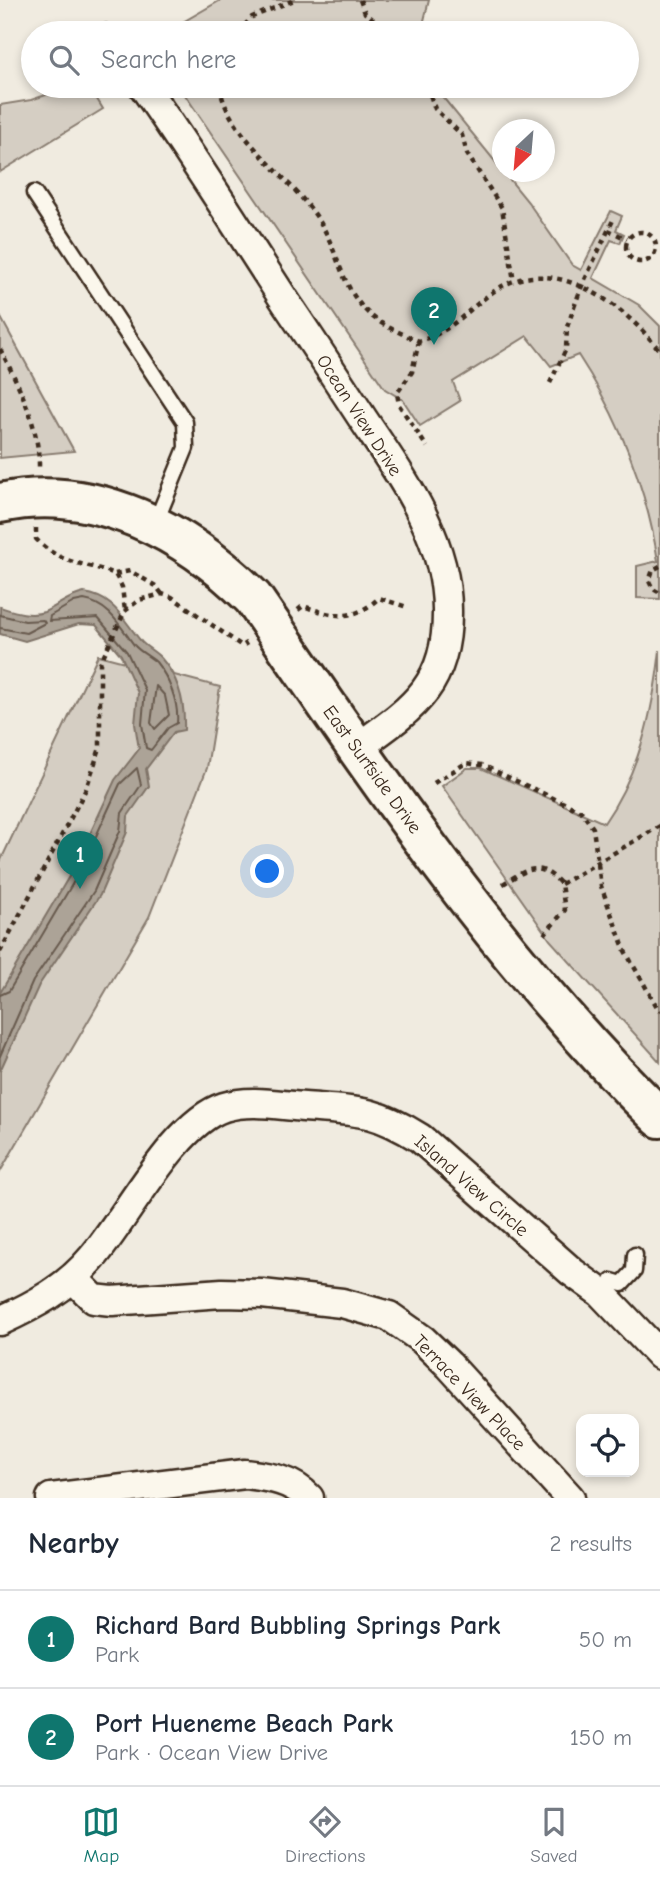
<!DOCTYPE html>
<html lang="en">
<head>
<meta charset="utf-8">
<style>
  :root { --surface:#fff; --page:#f2f2f3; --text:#1f2937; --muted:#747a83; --line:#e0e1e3; --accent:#0f766e }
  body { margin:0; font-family:"Comic Neue",sans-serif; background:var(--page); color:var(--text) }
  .controls { position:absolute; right:21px; bottom:21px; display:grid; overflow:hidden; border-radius:14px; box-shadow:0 4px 10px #0003 }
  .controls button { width:63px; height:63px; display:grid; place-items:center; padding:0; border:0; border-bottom:2px solid var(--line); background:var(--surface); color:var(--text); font:35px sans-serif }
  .compass { position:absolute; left:492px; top:119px; width:63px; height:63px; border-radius:50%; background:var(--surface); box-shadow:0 4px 10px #0003; rotate:206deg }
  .you { position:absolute; left:268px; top:872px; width:24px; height:24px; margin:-18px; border:5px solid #fff; border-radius:50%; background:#1a73e8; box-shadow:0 0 0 10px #1a73e833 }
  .badge { display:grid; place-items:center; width:46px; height:46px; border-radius:50%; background:var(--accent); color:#fff; font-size:23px; font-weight:700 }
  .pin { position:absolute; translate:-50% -58px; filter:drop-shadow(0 2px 4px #0008) }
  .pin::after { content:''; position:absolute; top:37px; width:24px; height:21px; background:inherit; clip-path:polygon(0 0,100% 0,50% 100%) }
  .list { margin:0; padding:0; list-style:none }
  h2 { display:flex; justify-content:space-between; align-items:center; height:91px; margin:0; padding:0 28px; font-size:30px }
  h2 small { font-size:23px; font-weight:400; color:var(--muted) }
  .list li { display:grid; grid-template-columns:46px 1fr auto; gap:21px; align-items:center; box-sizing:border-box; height:98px; padding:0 28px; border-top:2px solid var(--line) }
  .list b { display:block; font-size:26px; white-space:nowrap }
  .list p { margin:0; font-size:23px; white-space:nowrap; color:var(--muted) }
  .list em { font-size:23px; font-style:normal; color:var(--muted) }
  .icon { flex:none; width:38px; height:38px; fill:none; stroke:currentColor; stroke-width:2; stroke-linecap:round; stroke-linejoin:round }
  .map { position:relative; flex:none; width:660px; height:1498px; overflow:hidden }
  .search { position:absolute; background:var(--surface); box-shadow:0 4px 10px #0003; left:21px; right:21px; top:21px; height:77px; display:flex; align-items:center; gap:18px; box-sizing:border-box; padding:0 24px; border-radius:38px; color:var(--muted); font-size:26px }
  .sheet { height:287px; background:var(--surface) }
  nav { display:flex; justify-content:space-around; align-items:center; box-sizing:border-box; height:98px; border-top:2px solid var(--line); background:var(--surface); font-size:19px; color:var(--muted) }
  nav a { display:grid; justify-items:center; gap:4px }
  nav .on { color:var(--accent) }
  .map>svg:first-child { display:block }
  .green { fill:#d5cec3; stroke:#887c70; stroke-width:2 }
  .water { fill:#aca397; stroke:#7f7367; stroke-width:2 }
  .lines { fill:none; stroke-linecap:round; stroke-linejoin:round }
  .shore { stroke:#685a4e; stroke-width:2 }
  .lane-casing { stroke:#3b2a1e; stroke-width:19 }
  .street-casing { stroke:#3b2a1e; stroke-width:33 }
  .secondary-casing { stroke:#3b2a1e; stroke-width:44 }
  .path { stroke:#3b2a1e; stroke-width:4.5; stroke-dasharray:5 5; stroke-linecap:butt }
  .lane { stroke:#fbf7ec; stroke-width:14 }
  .street { stroke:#fbf7ec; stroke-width:28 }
  .secondary { stroke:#fbf7ec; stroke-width:38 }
  .labels { text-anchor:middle; stroke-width:7; stroke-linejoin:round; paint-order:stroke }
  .street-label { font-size:19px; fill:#3b2a1e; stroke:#fbf7ec }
</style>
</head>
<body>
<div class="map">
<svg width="660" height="1498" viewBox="0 0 660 1498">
  <rect width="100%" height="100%" fill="#f0ebe0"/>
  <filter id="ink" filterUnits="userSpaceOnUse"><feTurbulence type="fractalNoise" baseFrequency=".0143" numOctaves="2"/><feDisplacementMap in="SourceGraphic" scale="14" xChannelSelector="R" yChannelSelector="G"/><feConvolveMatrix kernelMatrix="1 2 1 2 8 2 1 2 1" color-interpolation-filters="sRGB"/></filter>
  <g filter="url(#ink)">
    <!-- green -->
    <path class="green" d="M221,0H429L421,33H164Z
      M73,86H89L103,109L0,172V105L31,100Z
      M179,86H438L441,95L528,202L572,265L581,270L611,211L622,216L616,230L624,234L620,243L611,240L593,278L639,305L660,326V599L637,598V566L658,561C646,485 620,419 578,355L551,366L527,336L453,382L460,401L420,426L403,400L385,389Z
      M0,316L74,451L0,458Z
      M660,650V1062L550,940L442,786L467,768H481L604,823C640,771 653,711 660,650Z
      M98,655L220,687L207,768L149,917L0,1172V862Z"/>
    <!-- water -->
    <path class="water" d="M84,593C114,597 122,618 140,640C145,647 155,651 161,658C179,678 185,704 184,730L174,732L146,769L149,786L128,816L127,832L100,895L39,985L0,1071V993L74,868L115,780L139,749L135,724L138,693L121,655L96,625L79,624L25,641L0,634V607C13,611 30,617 44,612C58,606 68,596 84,593Z"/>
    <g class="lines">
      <!-- shore -->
      <path class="shore" d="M84,600C109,604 120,626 134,645C140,652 149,656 156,662C169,678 179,703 177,723L168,728L151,750L146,748L142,724L145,690L127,652L98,618L49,621L50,616L74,602Z
        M0,615L25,621L43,620L45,623L26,633L0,628
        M156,686L165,696L169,715L155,729L151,723Z
        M0,995L9,991L80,871L120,784L137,768L141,785L122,813L120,831L94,891L33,981L0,1056"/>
      <defs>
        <path id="lane" d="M106,32L107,33
          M34,193L185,422L186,448L155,524
          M612,1281L622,1284L634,1271L635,1255"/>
        <path id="street" d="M144,87C194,158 240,232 287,304C313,342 338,381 363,419C401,476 447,538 447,610C448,686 413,708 357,748
          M73,1278L94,1299L112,1301L222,1293L262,1294L342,1303L389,1316L423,1340L449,1365L570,1498
          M0,1321C35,1305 67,1288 92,1258C127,1218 174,1123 224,1107C249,1099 278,1105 304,1107C356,1111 374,1109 420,1138L572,1272L601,1293L660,1355
          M51,1498L245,1474C269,1477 291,1479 309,1498"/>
        <path id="secondary" d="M0,503C96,482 188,533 253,598C378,780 502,964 660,1118"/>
      </defs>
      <!-- lane casing -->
      <use href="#lane" class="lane-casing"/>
      <!-- street casing -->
      <use href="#street" class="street-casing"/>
      <!-- secondary casing -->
      <use href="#secondary" class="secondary-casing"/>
      <!-- path -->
      <path class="path" d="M360,0L365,13L391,33
        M238,33L252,17L294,0
        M220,86C225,134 292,177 320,222C336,248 341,281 360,304C374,323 398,332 419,341C453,332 470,306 499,288C557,253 626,307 660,351
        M427,86L435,109L462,135L467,154L502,208L514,281
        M608,230L627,239
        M626 247a15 15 0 1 1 30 0a15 15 0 1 1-30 0Z
        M419,341L412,372L397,393L399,405L427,447
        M0,349C20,387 40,427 39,470
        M550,383L566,349L567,327L581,288L614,218
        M36,528V539C62,566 82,561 115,574L122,587L125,611
        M660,566L653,570L649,581L653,589L660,593
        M115,574L130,571L156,586L162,594
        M298,610L303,606C336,617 352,622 379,598L407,607
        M434,783L466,763L482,765L581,811L593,828L601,886L625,951L660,1012
        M503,884C527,869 539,860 561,884L565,910L543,936
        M561,884L660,826
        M0,952L86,789L100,748V663L125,611L139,600L162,594L172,597L242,646L247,643"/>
      <!-- lane -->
      <use href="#lane" class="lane"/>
      <!-- street -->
      <use href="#street" class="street"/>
      <!-- secondary -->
      <use href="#secondary" class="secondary"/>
    </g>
  </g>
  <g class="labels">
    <!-- street labels -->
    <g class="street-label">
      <text transform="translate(360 415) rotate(57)" y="7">Ocean View Drive</text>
      <text transform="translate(373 769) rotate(54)" y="7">East Surfside Drive</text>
      <text transform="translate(472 1185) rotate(41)" y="7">Island View Circle</text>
      <text transform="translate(470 1392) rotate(46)" y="7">Terrace View Place</text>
    </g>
  </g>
</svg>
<div class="controls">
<button><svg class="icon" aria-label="locate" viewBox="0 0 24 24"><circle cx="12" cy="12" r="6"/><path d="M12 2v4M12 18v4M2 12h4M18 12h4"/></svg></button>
</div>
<svg class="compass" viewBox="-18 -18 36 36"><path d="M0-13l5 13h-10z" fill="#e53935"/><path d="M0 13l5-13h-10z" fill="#747a83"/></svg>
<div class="you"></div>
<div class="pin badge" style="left:80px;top:889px">1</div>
<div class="pin badge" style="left:434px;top:345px">2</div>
<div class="search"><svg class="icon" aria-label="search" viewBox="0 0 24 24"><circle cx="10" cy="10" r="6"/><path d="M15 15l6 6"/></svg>Search here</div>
</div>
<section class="sheet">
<h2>Nearby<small>2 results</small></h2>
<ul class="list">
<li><span class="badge">1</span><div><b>Richard Bard Bubbling Springs Park</b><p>Park</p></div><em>50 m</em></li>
<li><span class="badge">2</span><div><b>Port Hueneme Beach Park</b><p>Park · Ocean View Drive</p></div><em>150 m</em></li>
</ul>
</section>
<nav>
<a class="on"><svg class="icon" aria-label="map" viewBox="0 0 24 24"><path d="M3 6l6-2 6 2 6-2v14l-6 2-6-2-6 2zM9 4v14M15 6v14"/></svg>Map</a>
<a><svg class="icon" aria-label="directions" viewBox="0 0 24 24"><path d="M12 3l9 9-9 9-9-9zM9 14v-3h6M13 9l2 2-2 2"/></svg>Directions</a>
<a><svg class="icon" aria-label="saved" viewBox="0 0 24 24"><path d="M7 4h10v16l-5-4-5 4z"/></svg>Saved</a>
</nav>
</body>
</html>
